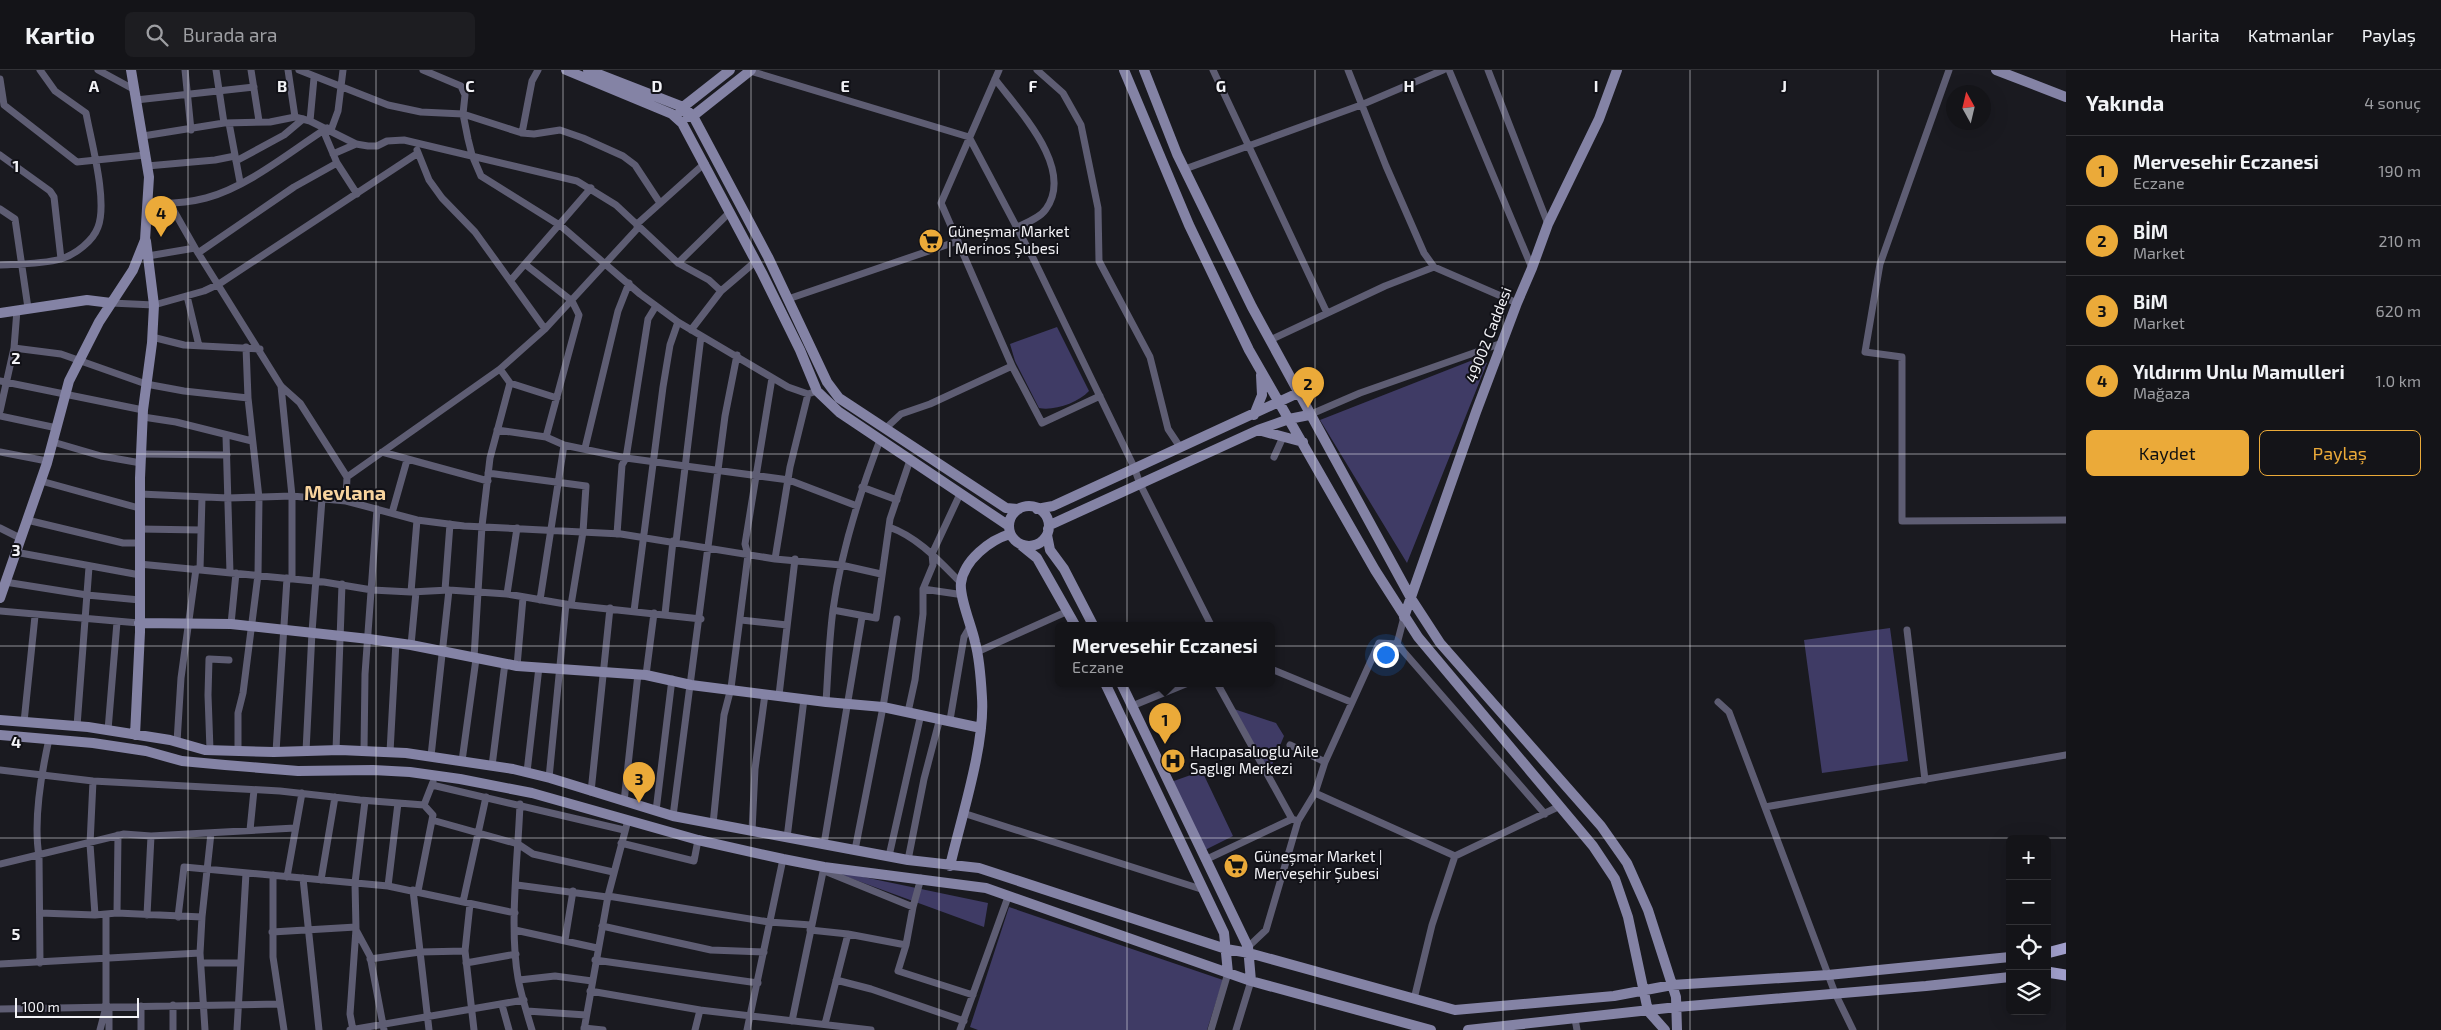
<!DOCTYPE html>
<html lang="tr">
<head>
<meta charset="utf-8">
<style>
  :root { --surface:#141418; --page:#1d1d21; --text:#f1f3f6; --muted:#9d9ea2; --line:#333337; --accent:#ebaa39 }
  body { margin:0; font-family:"Exo 2",sans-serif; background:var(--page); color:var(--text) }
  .controls { position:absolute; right:15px; bottom:15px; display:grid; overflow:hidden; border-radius:8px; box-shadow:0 5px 20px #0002 }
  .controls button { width:45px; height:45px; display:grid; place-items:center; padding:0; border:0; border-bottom:1px solid var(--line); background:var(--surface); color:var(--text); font:25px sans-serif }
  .compass { position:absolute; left:1946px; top:15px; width:45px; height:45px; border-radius:50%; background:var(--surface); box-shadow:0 5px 20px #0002; rotate:352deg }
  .scale { position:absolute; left:15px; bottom:12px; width:124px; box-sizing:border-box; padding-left:5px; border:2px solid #f2f2f6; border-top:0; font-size:14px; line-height:18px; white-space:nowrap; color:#f2f2f6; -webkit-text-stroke:4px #111117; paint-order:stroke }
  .you { position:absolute; left:1385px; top:584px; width:18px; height:18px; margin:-12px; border:4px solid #fff; border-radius:50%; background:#1a73e8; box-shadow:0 0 0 8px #1a73e833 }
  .badge { display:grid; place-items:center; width:32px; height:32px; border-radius:50%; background:var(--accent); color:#111; font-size:16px; font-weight:700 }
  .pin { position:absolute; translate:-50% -41px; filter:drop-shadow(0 1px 2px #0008) }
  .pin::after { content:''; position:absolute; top:26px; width:18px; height:15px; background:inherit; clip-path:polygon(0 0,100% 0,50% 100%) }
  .popup { position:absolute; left:1055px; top:552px; width:220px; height:65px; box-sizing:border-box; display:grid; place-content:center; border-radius:8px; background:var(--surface); filter:drop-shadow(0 1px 4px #0005); font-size:16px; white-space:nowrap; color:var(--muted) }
  .popup b { font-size:19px; color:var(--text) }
  .popup::after { content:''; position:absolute; left:50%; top:100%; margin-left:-10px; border:10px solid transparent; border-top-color:var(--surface) }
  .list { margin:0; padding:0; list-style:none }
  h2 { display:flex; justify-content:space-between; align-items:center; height:65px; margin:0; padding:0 20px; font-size:21px }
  h2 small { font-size:16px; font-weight:400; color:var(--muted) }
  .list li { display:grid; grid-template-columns:32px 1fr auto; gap:15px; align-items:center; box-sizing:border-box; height:70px; padding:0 20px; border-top:1px solid var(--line) }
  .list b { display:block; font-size:19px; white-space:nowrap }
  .list p { margin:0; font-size:16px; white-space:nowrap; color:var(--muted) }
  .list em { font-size:16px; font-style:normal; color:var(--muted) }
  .actions { display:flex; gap:10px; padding:15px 20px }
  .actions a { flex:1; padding:11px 0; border:1px solid var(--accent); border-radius:8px; text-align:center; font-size:18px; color:var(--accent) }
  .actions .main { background:var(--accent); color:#111 }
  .icon { flex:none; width:28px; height:28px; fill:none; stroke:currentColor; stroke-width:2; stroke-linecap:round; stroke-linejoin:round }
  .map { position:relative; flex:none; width:2066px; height:960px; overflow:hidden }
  header { display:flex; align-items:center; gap:30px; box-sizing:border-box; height:70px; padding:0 25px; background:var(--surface); border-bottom:1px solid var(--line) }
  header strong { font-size:24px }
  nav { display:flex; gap:28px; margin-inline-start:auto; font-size:18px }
  .search { width:350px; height:45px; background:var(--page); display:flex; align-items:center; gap:12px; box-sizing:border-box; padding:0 18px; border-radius:8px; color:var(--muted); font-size:19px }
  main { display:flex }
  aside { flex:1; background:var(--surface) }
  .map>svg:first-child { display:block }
  .green { fill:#3f3b65 }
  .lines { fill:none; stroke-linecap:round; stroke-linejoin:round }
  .street { stroke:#5e5d73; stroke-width:7 }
  .secondary { stroke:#8483a5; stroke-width:10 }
  .primary { stroke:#a2a0cd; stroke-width:11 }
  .grid { fill:none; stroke:#f2f2f6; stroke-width:1; stroke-opacity:0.55 }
  .labels { text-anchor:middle; stroke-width:4; stroke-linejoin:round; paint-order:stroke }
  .poi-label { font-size:15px; fill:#f2f2f6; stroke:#111117; text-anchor:start }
  .street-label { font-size:15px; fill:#f2f2f6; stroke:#111117 }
  .district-label { font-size:20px; font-weight:bold; fill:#f8d49e; stroke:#111117 }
  .grid-label { font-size:16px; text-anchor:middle; font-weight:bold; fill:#f2f2f6; stroke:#111117; stroke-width:4; stroke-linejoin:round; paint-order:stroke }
</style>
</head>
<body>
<header>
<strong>Kartio</strong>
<div class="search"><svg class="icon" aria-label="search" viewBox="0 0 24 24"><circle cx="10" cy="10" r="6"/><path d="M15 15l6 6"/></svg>Burada ara</div>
<nav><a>Harita</a><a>Katmanlar</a><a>Paylaş</a></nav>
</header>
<main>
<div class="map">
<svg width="2066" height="960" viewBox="0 0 2066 960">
  <rect width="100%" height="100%" fill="#1a1a20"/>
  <!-- green -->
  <path class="green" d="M1057,257L1089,321C1078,333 1054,341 1039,338L1015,291L1010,274Z
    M1478,288L1487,293L1407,493L1320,350Z
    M1890,558L1908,691L1822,703L1804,570Z
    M1234,639L1276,653L1284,666L1269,702Z
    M1202,701L1233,766L1205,780L1171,712Z
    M839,804L854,805L988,833L984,857Z
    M1009,837L1223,910L1207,960H978L970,957Z"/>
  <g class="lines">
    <!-- street -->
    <path class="street" d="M98,0L135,20
      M185,0L191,60
      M216,0L224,53
      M251,0L259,51
      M288,0L295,47
      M299,0L388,35L421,42L463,44L522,63L534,64L560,60L583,68L623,86L635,95L660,133
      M423,0L461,16L465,25L463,44L468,69L472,85L481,106L561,156L640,224L678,252L788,317L808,324L817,321
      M999,0L941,133L1012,296L1042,353L1100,326
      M1037,0L1063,23L1081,55L1098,138L1099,191L1150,287L1168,359L1180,377
      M1213,0L1327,243
      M1348,0L1386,96L1424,183L1434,197L1517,233
      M1449,0L1532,198
      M1488,0L1548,154
      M1949,0L1880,194L1865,282L1902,287V451L2066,450
      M750,1L969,67L1034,190L1134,397L1140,414L1211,555
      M0,9L4,35L77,92L145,85
      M995,9C1019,41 1075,98 1046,139C1040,148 1026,153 1017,157
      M136,30L254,17
      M310,51L314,8
      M229,53L240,112
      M323,60L337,93L357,124
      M331,60L338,41L343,0
      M522,63L532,11L538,0
      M143,66L224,53L270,52L295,47L310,51L356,74L368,76H377L387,71L404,70L577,111L616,135L678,193L709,210L721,221
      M417,80L429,110L442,128L475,162L545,259
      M333,84L356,74
      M0,85L50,121L54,127L61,189
      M236,91L284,65L303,49
      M147,96L215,90L235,86
      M1185,99L1361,35L1443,0
      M149,133C168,134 187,133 206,128C248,117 291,81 327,58
      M170,134L195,178L281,316L300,333L347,407L346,431
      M0,139L15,149L28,238
      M198,183L294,117L337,93
      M148,186L195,178
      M678,193L730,142
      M0,195C20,194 43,194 61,189C76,184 93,171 98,157C108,131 91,71 86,43L55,21L40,0
      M526,195L572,231L579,245L546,367L564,375L626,388L789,410L857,436
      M511,210L591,118
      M187,226L199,276
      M788,229L958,171
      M111,233L154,235L204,221L219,214L418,83
      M691,260L721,221L756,191
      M152,267L184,275L260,279
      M1270,270L1385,216L1434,197
      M14,278L61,284L146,314L184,321L248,328
      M0,311L143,340
      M510,313L557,328
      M281,316L292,426V509
      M0,341L14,278L17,240
      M1309,345L1360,323L1502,273
      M0,346L57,358
      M143,347L176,352L252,371
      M886,358L901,344L930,334L1012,296
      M497,360L546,367
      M226,366L230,503
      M53,372L101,386L141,393
      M585,378L618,241L629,213
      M0,382L47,391
      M382,382L488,411
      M141,384L227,385
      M1274,387L1283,367
      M488,403L586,416L583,462L571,535
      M347,407L500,299L545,259L637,159V154L705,93
      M41,411L139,438
      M862,417L897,430
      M140,424L228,428L292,426L346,431L417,450L464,456L621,464L775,489L841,495L881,504
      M392,443L407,390
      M27,450L123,473H139
      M889,457C918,467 940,492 961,513
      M0,458L20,468
      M139,459L201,460
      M617,464L622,395L626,388L648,249L656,236
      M676,472L701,266
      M15,482L140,505
      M775,489L790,397L808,324
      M139,494L324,512L372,520L411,522L449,520L507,524L571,535L701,549
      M200,500L202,427
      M5,512L87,525L140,530
      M923,519L957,524L962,521
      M445,520L450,454
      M411,522L417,450
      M507,524L517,458
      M540,530L564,375
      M833,540L876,548L890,449L910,390
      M0,541L139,553
      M634,541L663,317L670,275L678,252
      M665,544L673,471
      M741,550L787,555
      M231,554L236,503
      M1907,560L1925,710
      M1397,574L1404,547
      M411,575L416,522
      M977,582L1068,541
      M474,588L482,456L490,388L510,313L500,299
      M517,596L523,528
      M1271,599L1351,632
      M646,605L654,543
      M1217,613L1292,749L1298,751
      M779,625L795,489
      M826,632C828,602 829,570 833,540C841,481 859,425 880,370
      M1718,632L1729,642L1835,923L1853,960
      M1132,636L1188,613
      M908,642L915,610L923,544V519L933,495L932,484L960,424
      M950,650L964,567L971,555
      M24,652L35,546
      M77,656L89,497
      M108,660L117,552
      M177,672L181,608L196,499
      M1290,675L1325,692
      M210,680L208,625L209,589L229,590
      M336,680L342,514
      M238,681V643L243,623L258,505L259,428L248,328L246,277
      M306,681L312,562L322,429
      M364,681L365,604L377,439
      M276,682L287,508
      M390,682L396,572
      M431,686L449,520
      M462,691L476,589
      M492,696L505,593
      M0,700L93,711L280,721L360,730L424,735L433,745L418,821
      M527,702L539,597
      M549,708L566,534
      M93,711L90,774L95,845
      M432,715L624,760
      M591,722L610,538
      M1315,723L1455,786
      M624,732L638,604
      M520,734C518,787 509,856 518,908C521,925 527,943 532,960
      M424,735L433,712
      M1765,737L2066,685
      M656,741L672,609
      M963,743L1204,820
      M673,746L725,346L737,285
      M432,750L518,774L533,784L613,802
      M713,754L724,645L731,618L748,485L745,474L772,308
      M250,760L254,720
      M752,761L755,699L765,624
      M787,768L804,629
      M621,773L694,791L698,770
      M824,774L862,547
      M855,780L883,637L897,549
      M889,786L921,644
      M908,790L924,709L940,648
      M1205,790L1292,749
      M0,794L124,764L151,766L295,758
      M825,797L827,802L913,837L921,808
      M273,805V887L284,960
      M287,807L302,723
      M303,808L319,960
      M321,810L335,727
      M517,815L607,827
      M388,816L398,733
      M413,820L429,960
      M608,826L769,852L811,855
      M463,832L486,727
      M470,834L465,881L474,960
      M913,837L906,875L898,901L973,925
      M40,843L95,845L117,843L202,847L200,883L205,960
      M117,843L118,765
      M147,845L151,766
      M178,847L184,797L388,816L515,843
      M202,847L211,763
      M602,856L711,880L764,882
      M356,860L370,886L384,960
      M515,860L597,878
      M810,860L848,864L906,875
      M272,862L356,857
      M565,870L573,821
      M1248,877L1266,860L1298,751L1315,723L1325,692L1379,573L1397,574L1545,744
      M370,889L420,882L465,881
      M595,890L758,913
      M40,893L39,786C33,750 41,705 49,669
      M201,893H240
      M466,893L516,884
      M0,894L200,883
      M519,910L555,906L592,911
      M836,910L871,919L964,951
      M590,921L700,940L871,960
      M1414,929L1432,855L1455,786L1560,736
      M502,935L509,960
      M141,936V960
      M0,939L279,934
      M109,939V960
      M527,941L586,945
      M1575,949L1577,960
      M792,951L824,797
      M825,954L848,864
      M584,958L603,960
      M100,960L106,937V844
      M173,960V935
      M237,960L246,803
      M350,960L524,930
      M353,960L350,944L356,859L355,813L365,731
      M584,960L608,826L628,750
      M695,960L700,940
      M747,960L783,789
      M960,960L1008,827
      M1211,960L1228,903
      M1236,960L1251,911"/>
    <!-- secondary -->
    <path class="secondary" d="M566,0L672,44L682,53L762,203L800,280L817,321L839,342L1009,456
      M588,0L683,37L693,46L768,187L827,312L839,328L1006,438L1019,439
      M1124,0L1189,155L1249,280L1375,500L1418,567L1593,776L1615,809L1628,847L1648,941L1665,960
      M1144,0L1177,84L1252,237L1412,530L1440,573L1601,756L1627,793L1648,840L1676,927L1677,960
      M1996,0L2066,27
      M680,42L683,37L730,0
      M688,47L693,46L751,0
      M0,243L87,230L111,233
      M1254,345L1262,325L1261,305
      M1258,360L1303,372
      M1009 456a20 20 0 1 1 40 0a20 20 0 1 1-40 0Z
      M1037,439L1053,436L1298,323
      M1048,459L1050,455L1258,360L1289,349L1309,345
      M1047,465L1050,480L1064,499L1093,555
      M1021,475L1037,488L1075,555
      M0,528L47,393L69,311L99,252L133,200L145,170L149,107L131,0
      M1404,547L1476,342L1517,233L1532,198L1548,154L1599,49L1617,0
      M139,553L231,554L369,569L411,575L517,596L646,605L691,615L826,632L883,637L981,658
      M1105,613L1224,863L1228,903
      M1121,613L1248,877L1251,911
      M0,650L88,657L170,670L205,680L274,682L340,680L406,683L513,699L550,708L673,746L908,790L979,798L1226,879L1249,883L1455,940L1614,926L1672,915L1828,905L2010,887
      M0,665L93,673L146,681L182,691L225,695L298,701L373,700L410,702L460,709L532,723L698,770L783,789L824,797L986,818L1251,911L1431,960
      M135,665L140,562V408L143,340L152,273L154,235L146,171
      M950,796C961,748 985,676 982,628C981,610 980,590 975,572C972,557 959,527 961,513C964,490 990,470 1010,464
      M1468,960L1677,937L1926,916L2010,907"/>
    <!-- primary -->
    <path class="primary" d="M2047,883L2066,878
      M2047,902L2066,905"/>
  </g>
  <!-- grid -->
  <path class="grid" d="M188,0V960M376,0V960M563,0V960M751,0V960M939,0V960M1127,0V960M1315,0V960M1503,0V960M1690,0V960M1878,0V960M0,192H2066M0,384H2066M0,576H2066M0,768H2066"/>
  <!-- icons -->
  <defs>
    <symbol id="supermarket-disc" viewBox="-11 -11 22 22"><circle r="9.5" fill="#ebaa39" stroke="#111117"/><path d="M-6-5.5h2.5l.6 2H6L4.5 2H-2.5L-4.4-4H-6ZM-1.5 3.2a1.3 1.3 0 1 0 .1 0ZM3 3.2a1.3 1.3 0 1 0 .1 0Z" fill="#111"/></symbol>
    <symbol id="hospital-disc" viewBox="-11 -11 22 22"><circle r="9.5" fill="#ebaa39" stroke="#111117"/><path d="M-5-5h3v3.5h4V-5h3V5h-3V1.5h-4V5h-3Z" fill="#111"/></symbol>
  </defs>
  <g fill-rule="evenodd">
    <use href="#supermarket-disc" x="917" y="157" width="28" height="28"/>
    <use href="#hospital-disc" x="1159" y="677" width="28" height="28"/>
    <use href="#supermarket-disc" x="1222" y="782" width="28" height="28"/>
  </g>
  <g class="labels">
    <!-- poi labels -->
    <g class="poi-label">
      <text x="948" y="167">Güneşmar Market<tspan x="948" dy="17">| Merinos Şubesi</tspan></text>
      <text x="1190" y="687">Hacıpasalıoglu Aile<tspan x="1190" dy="17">Saglıgı Merkezi</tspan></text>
      <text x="1254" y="792">Güneşmar Market |<tspan x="1254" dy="17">Merveşehir Şubesi</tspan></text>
    </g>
    <!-- street labels -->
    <g class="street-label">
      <text transform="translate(1489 265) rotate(-69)" y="5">49002 Caddesi</text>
    </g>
    <!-- district labels -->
    <g class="district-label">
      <text x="345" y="430">Mevlana</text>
    </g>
  </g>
  <g class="grid-label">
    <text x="94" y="22">A</text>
    <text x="282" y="22">B</text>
    <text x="470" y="22">C</text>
    <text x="657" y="22">D</text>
    <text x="845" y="22">E</text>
    <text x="1033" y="22">F</text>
    <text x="1221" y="22">G</text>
    <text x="1409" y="22">H</text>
    <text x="1596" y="22">I</text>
    <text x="1784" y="22">J</text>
    <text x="16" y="102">1</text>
    <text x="16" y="294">2</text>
    <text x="16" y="486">3</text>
    <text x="16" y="678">4</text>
    <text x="16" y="870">5</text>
  </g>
</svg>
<div class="controls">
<button>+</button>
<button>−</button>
<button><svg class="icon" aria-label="locate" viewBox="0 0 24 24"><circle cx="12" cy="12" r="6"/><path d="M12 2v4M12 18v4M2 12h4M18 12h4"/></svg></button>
<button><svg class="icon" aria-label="layers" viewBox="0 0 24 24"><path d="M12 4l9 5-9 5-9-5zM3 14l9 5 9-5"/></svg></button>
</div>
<svg class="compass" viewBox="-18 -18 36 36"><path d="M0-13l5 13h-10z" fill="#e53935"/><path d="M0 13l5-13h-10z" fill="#9d9ea2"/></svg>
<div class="scale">100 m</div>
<div class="you"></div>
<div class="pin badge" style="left:1165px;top:674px">1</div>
<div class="popup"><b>Mervesehir Eczanesi</b>Eczane</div>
<div class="pin badge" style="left:1308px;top:338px">2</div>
<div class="pin badge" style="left:639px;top:733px">3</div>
<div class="pin badge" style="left:161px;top:167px">4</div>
</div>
<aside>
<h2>Yakında<small>4 sonuç</small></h2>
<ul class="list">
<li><span class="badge">1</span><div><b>Mervesehir Eczanesi</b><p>Eczane</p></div><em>190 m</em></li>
<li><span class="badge">2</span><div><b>BİM</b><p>Market</p></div><em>210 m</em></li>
<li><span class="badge">3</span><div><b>BiM</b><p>Market</p></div><em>620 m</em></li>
<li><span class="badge">4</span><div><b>Yıldırım Unlu Mamulleri</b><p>Mağaza</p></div><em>1.0 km</em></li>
</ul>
<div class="actions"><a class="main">Kaydet</a><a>Paylaş</a></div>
</aside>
</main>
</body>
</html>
